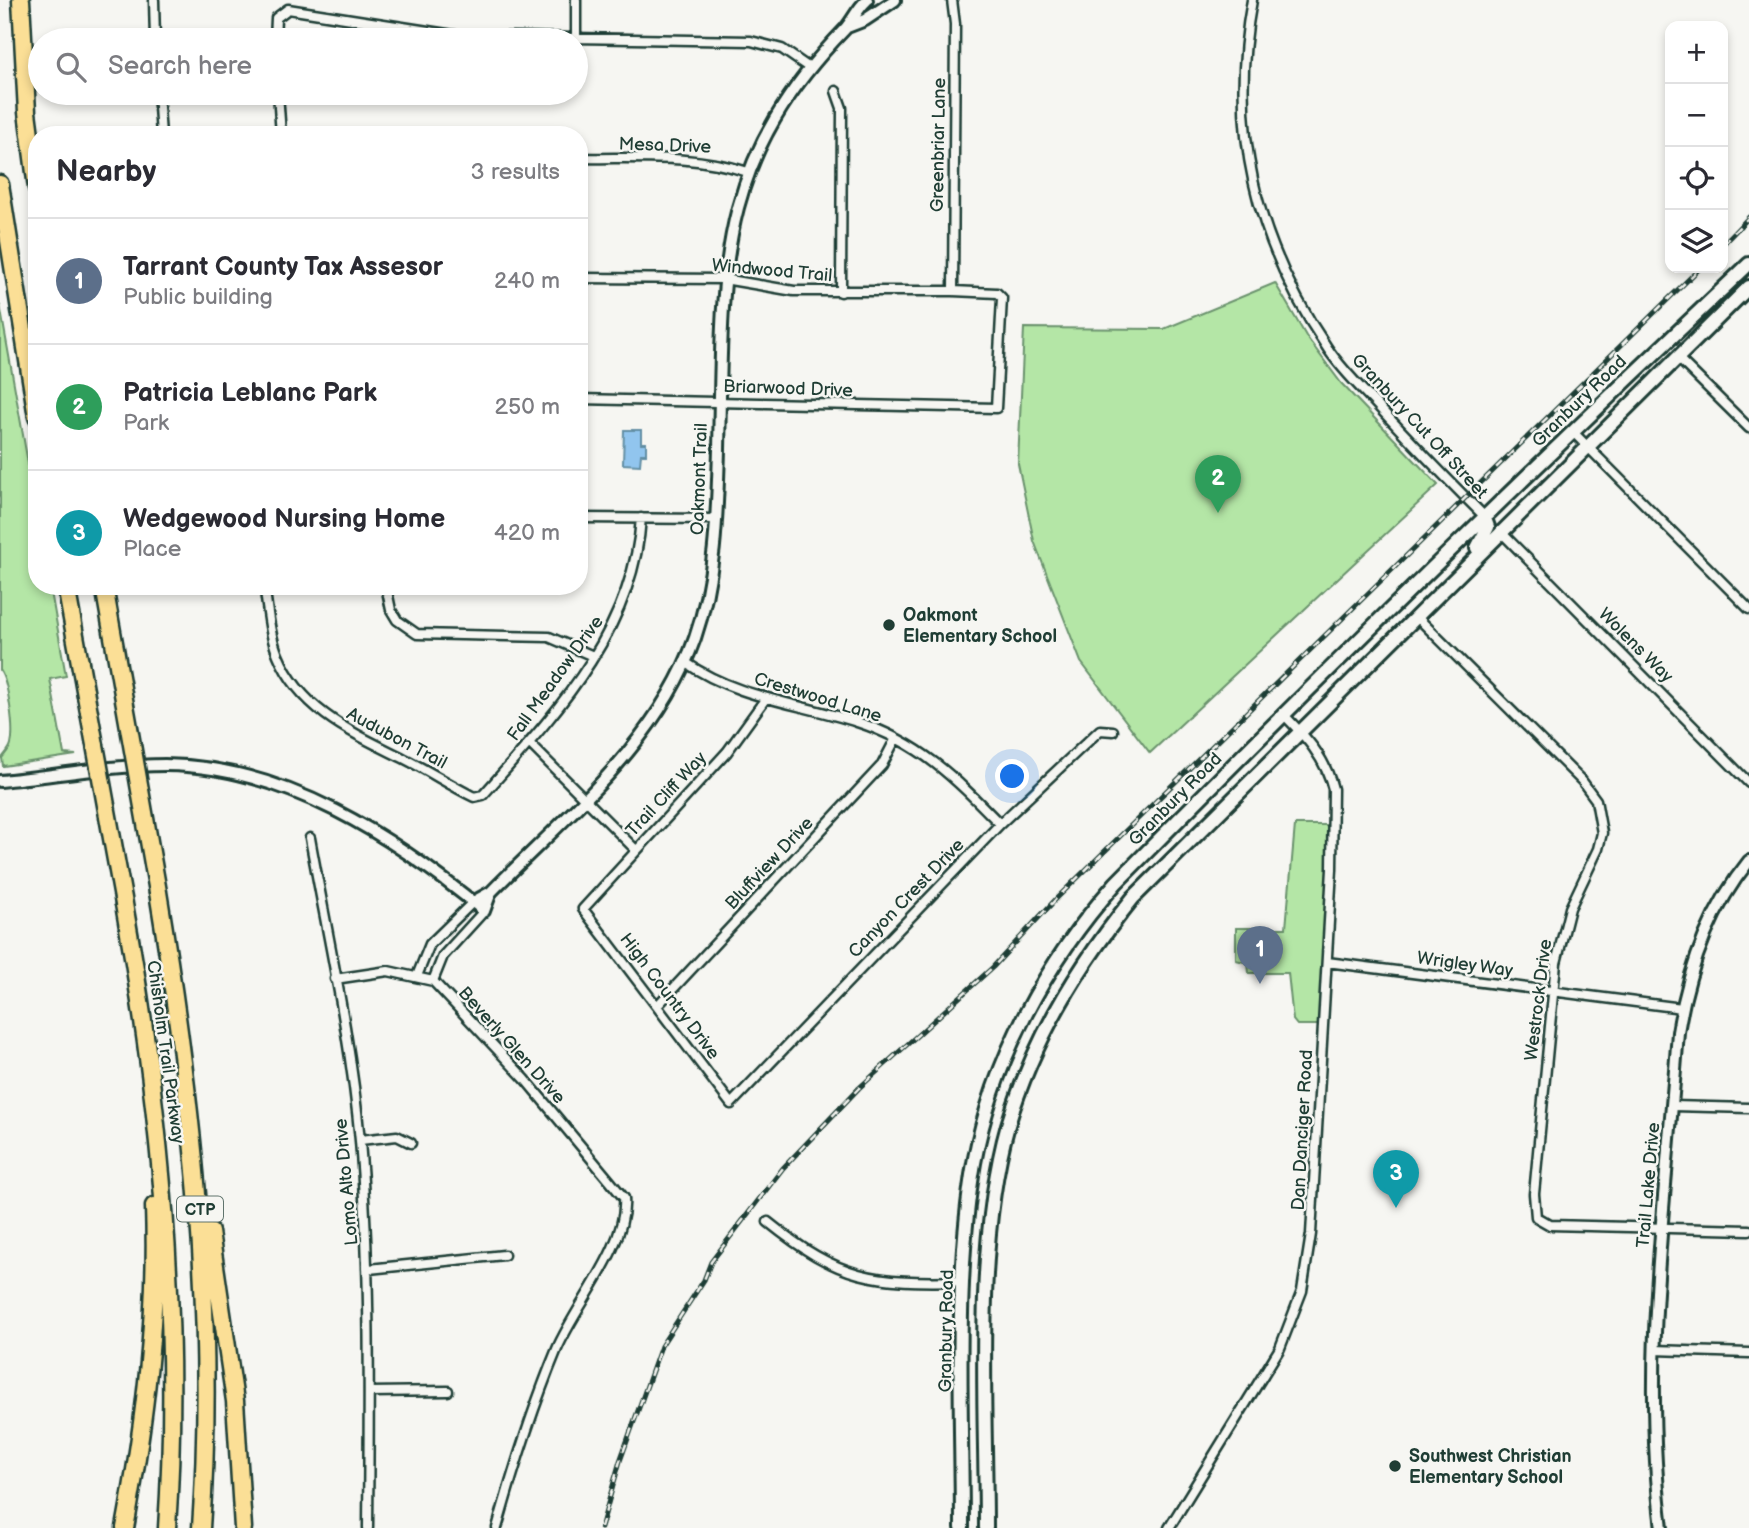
<!DOCTYPE html>
<html lang="en">
<head>
<meta charset="utf-8">
<style>
  :root { --surface:#fff; --page:#f2f2f3; --text:#2b2b33; --muted:#7c7c81; --line:#e1e1e2; --accent:#2563eb }
  body { margin:0; font-family:"Balsamiq Sans",sans-serif; background:var(--page); color:var(--text) }
  .controls { position:absolute; right:21px; top:21px; display:grid; overflow:hidden; border-radius:14px; box-shadow:0 4px 10px #0003 }
  .controls button { width:63px; height:63px; display:grid; place-items:center; padding:0; border:0; border-bottom:2px solid var(--line); background:var(--surface); color:var(--text); font:35px sans-serif }
  .you { position:absolute; left:1013px; top:777px; width:24px; height:24px; margin:-18px; border:5px solid #fff; border-radius:50%; background:#1a73e8; box-shadow:0 0 0 10px #1a73e833 }
  .badge { display:grid; place-items:center; width:46px; height:46px; border-radius:50%; background:var(--accent); color:#fff; font-size:23px; font-weight:700 }
  .pin { position:absolute; translate:-50% -58px; filter:drop-shadow(0 2px 4px #0008) }
  .pin::after { content:''; position:absolute; top:37px; width:24px; height:21px; background:inherit; clip-path:polygon(0 0,100% 0,50% 100%) }
  .list { margin:0; padding:0; list-style:none }
  h2 { display:flex; justify-content:space-between; align-items:center; height:91px; margin:0; padding:0 28px; font-size:30px }
  h2 small { font-size:23px; font-weight:400; color:var(--muted) }
  .list li { display:grid; grid-template-columns:46px 1fr auto; gap:21px; align-items:center; box-sizing:border-box; height:126px; padding:0 28px; border-top:2px solid var(--line) }
  .list b { display:block; font-size:26px; white-space:nowrap }
  .list p { margin:0; font-size:23px; white-space:nowrap; color:var(--muted) }
  .list em { font-size:23px; font-style:normal; color:var(--muted) }
  .icon { flex:none; width:38px; height:38px; fill:none; stroke:currentColor; stroke-width:2; stroke-linecap:round; stroke-linejoin:round }
  .map { position:relative; flex:none; width:1749px; height:1528px; overflow:hidden }
  .search { position:absolute; background:var(--surface); box-shadow:0 4px 10px #0003; left:28px; top:28px; width:560px; height:77px; display:flex; align-items:center; gap:18px; box-sizing:border-box; padding:0 24px; border-radius:38px; color:var(--muted); font-size:26px }
  .panel { position:absolute; background:var(--surface); box-shadow:0 4px 10px #0003; left:28px; top:126px; width:560px; height:469px; border-radius:28px }
  .map>svg:first-child { display:block }
  .green { fill:#b4e6a6; stroke:#6a926d; stroke-width:2 }
  .water { fill:#91c5ee; stroke:#638fa4; stroke-width:2 }
  .lines { fill:none; stroke-linecap:round; stroke-linejoin:round }
  .minor-casing { stroke:#1f3d34; stroke-width:13 }
  .tertiary-casing { stroke:#1f3d34; stroke-width:16 }
  .secondary-casing { stroke:#1f3d34; stroke-width:18 }
  .motorway-casing { stroke:#1f3d34; stroke-width:21 }
  .minor { stroke:#f6f6f2; stroke-width:8 }
  .tertiary { stroke:#f6f6f2; stroke-width:10 }
  .secondary { stroke:#f6f6f2; stroke-width:12 }
  .motorway { stroke:#fbdf96; stroke-width:16 }
  .rail-casing { stroke:#1f3d34; stroke-width:5 }
  .rail { stroke:#f6f6f2; stroke-width:2.5; stroke-dasharray:8; stroke-linecap:butt }
  .motorway-bridge-casing { stroke:#1f3d34; stroke-width:21; stroke-linecap:butt }
  .motorway-bridge { stroke:#fbdf96; stroke-width:16 }
  .poi-dot { fill:#1f3d34; stroke:#f6f6f2; stroke-width:2.5 }
  .labels { text-anchor:middle; stroke-width:5; stroke-linejoin:round; paint-order:stroke }
  .shield { fill:#f6f6f2; stroke:#60746d; stroke-width:2 }
  .shield-label { font-size:16px; font-weight:bold; fill:#1f3d34 }
  .street-label { font-size:18px; fill:#1f3d34; stroke:#f6f6f2 }
  .poi-label { font-size:18px; font-weight:bold; fill:#1f3d34; stroke:#f6f6f2; text-anchor:start }
</style>
</head>
<body>
<div class="map">
<svg width="1749" height="1528" viewBox="0 0 1749 1528">
  <rect width="100%" height="100%" fill="#f6f6f2"/>
  <filter id="ink" filterUnits="userSpaceOnUse"><feTurbulence type="fractalNoise" baseFrequency=".0143" numOctaves="2"/><feDisplacementMap in="SourceGraphic" scale="14" xChannelSelector="R" yChannelSelector="G"/><feConvolveMatrix kernelMatrix="1 2 1 2 8 2 1 2 1" color-interpolation-filters="sRGB"/></filter>
  <g filter="url(#ink)">
    <!-- green -->
    <path class="green" d="M1275,283L1306,336L1341,383L1438,485L1150,753L1081,662L1034,541L1018,464L1024,328L1164,329Z
      M0,305L37,514V533L32,534L37,586H50L66,676L50,679L64,754L76,755L3,766L2,758C5,754 10,749 11,744C15,730 8,681 0,670Z
      M1295,825H1333L1323,1025H1297L1293,1020L1288,973H1249L1248,963L1236,960V928H1286Z"/>
    <!-- water -->
    <path class="water" d="M624,430H641V443H646V454H641L640,465L623,464Z"/>
    <g class="lines">
      <defs>
        <path id="minor" d="M154,0L155,40
          M952,0L955,24L953,291
          M1252,0C1228,129 1255,241 1328,349C1342,370 1360,387 1377,405C1412,443 1448,480 1484,516
          M576,39V0
          M275,40L276,18L288,9L460,36L751,41L782,49L808,67
          M836,91L842,108L841,292
          M158,93L161,135
          M278,93L281,135
          M579,158C635,159 694,154 748,172
          M579,278L724,279L794,291H953L997,293L1002,298L996,408L579,399
          M1678,358L1749,428
          M1572,431L1749,609
          M579,518L717,519
          M1500,531L1749,783
          M264,586C268,608 269,634 278,655C301,711 353,733 403,758C427,770 450,785 474,797L483,795C555,714 634,631 641,518
          M386,586L391,610L397,620L417,634L549,637L593,656
          M1416,616L1582,781L1596,800L1602,833L1598,849L1570,908L1556,963L1534,1194L1536,1217L1550,1225L1749,1230
          M685,662C736,698 799,703 857,722C920,742 955,778 1000,824
          M766,698L727,752L583,909L731,1104L1000,824L1100,730L1113,731
          M529,743L635,849
          M310,838C328,938 351,1039 360,1141C371,1270 369,1399 368,1528
          M1327,962L1682,1008
          M417,976L430,944L473,902
          M335,979L388,971L433,981L525,1079L624,1198C628,1246 576,1304 557,1349C533,1407 514,1467 497,1528
          M433,981L443,956L484,911
          M658,1005L882,765L896,738
          M1673,1106L1749,1108
          M360,1140L397,1136L411,1143
          M768,1222C840,1280 873,1283 963,1281
          M369,1269L504,1255
          M1654,1350L1749,1353
          M370,1392L448,1391
          M1169,1528L1280,1348L1302,1291L1311,1234L1332,869L1333,789C1325,757 1306,737 1283,714"/>
        <path id="tertiary" d="M847,27L865,20L895,0
          M0,781C54,776 110,765 165,765C285,766 394,837 484,911L491,892
          M473,902L491,892C567,815 658,743 695,638C716,577 717,514 719,450C723,273 713,165 845,29C853,20 857,9 867,0
          M1662,1528C1641,1363 1666,1197 1678,1032C1688,971 1710,909 1749,861"/>
        <path id="secondary" d="M1477,548L1488,527L1484,516
          M962,1528C962,1410 954,1279 974,1163C993,1059 1046,962 1116,883C1323,673 1534,467 1749,264
          M986,1528C986,1403 974,1245 1008,1125C1033,1040 1078,966 1133,898L1749,287"/>
        <path id="motorway" d="M21,0L27,112L37,188
          M0,184L37,417
          M158,892C193,1104 216,1314 201,1528
          M124,904C161,1110 181,1319 167,1528
          M210,1232L235,1401L243,1528
          M125,1528C145,1420 158,1315 154,1206"/>
      </defs>
      <!-- minor casing -->
      <use href="#minor" class="minor-casing"/>
      <!-- tertiary casing -->
      <use href="#tertiary" class="tertiary-casing"/>
      <!-- secondary casing -->
      <use href="#secondary" class="secondary-casing"/>
      <!-- motorway casing -->
      <use href="#motorway" class="motorway-casing"/>
      <!-- minor -->
      <use href="#minor" class="minor"/>
      <!-- tertiary -->
      <use href="#tertiary" class="tertiary"/>
      <!-- secondary -->
      <use href="#secondary" class="secondary"/>
      <!-- motorway -->
      <use href="#motorway" class="motorway"/>
      <defs>
        <path id="rail" d="M1723,244L1749,217
          M601,1528L620,1461L661,1346L704,1280L711,1262L783,1168L859,1088L993,967L1057,898L1700,268"/>
      </defs>
      <!-- rail casing -->
      <use href="#rail" class="rail-casing"/>
      <!-- rail -->
      <use href="#rail" class="rail"/>
      <defs>
        <path id="motorway-bridge" d="M66,586L124,904
          M104,586L158,892"/>
      </defs>
      <!-- motorway-bridge casing -->
      <use href="#motorway-bridge" class="motorway-bridge-casing"/>
      <!-- motorway-bridge -->
      <use href="#motorway-bridge" class="motorway-bridge"/>
    </g>
  </g>
  <!-- markers -->
  <g class="poi-dot">
    <circle cx="889" cy="625" r="7"/>
    <circle cx="1395" cy="1466" r="7"/>
  </g>
  <g class="labels">
    <!-- shield labels -->
    <rect class="shield" x="177" y="1196.5" width="46" height="25" rx="5"/>
    <g class="shield-label">
      <text x="200" y="1215">CTP</text>
    </g>
    <!-- street labels -->
    <g class="street-label">
      <text transform="translate(665 145) rotate(2)" y="6">Mesa Drive</text>
      <text transform="translate(938 145) rotate(-89)" y="6">Greenbriar Lane</text>
      <text transform="translate(772 270) rotate(5)" y="6">Windwood Trail</text>
      <text transform="translate(788 388) rotate(2)" y="6">Briarwood Drive</text>
      <text transform="translate(1579 401) rotate(-44)" y="6">Granbury Road</text>
      <text transform="translate(1420 426) rotate(47)" y="6">Granbury Cut Off Street</text>
      <text transform="translate(699 479) rotate(-88)" y="6">Oakmont Trail</text>
      <text transform="translate(1636 645) rotate(45)" y="6">Wolens Way</text>
      <text transform="translate(555 678) rotate(-54)" y="6">Fall Meadow Drive</text>
      <text transform="translate(818 697) rotate(17)" y="6">Crestwood Lane</text>
      <text transform="translate(397 738) rotate(28)" y="6">Audubon Trail</text>
      <text transform="translate(666 794) rotate(-47)" y="6">Trail Cliff Way</text>
      <text transform="translate(1175 799) rotate(-45)" y="6">Granbury Road</text>
      <text transform="translate(769 863) rotate(-47)" y="6">Bluffview Drive</text>
      <text transform="translate(906 898) rotate(-46)" y="6">Canyon Crest Drive</text>
      <text transform="translate(1465 964) rotate(8)" y="6">Wrigley Way</text>
      <text transform="translate(670 996) rotate(53)" y="6">High Country Drive</text>
      <text transform="translate(1538 1000) rotate(-83)" y="6">Westrock Drive</text>
      <text transform="translate(512 1045) rotate(48)" y="6">Beverly Glen Drive</text>
      <text transform="translate(166 1052) rotate(82)" y="6">Chisholm Trail Parkway</text>
      <text transform="translate(1302 1130) rotate(-87)" y="6">Dan Danciger Road</text>
      <text transform="translate(346 1182) rotate(-95)" y="6">Lomo Alto Drive</text>
      <text transform="translate(1648 1185) rotate(-85)" y="6">Trail Lake Drive</text>
      <text transform="translate(946 1331) rotate(-89)" y="6">Granbury Road</text>
    </g>
    <!-- poi labels -->
    <g class="poi-label">
      <text x="903" y="621">Oakmont<tspan x="903" dy="21">Elementary School</tspan></text>
      <text x="1409" y="1462">Southwest Christian<tspan x="1409" dy="21">Elementary School</tspan></text>
    </g>
  </g>
</svg>
<div class="controls">
<button>+</button>
<button>−</button>
<button><svg class="icon" aria-label="locate" viewBox="0 0 24 24"><circle cx="12" cy="12" r="6"/><path d="M12 2v4M12 18v4M2 12h4M18 12h4"/></svg></button>
<button><svg class="icon" aria-label="layers" viewBox="0 0 24 24"><path d="M12 4l9 5-9 5-9-5zM3 14l9 5 9-5"/></svg></button>
</div>
<div class="you"></div>
<div class="pin badge" style="left:1260px;top:984px;background:#5c6f8a">1</div>
<div class="pin badge" style="left:1218px;top:513px;background:#2e9e5b">2</div>
<div class="pin badge" style="left:1396px;top:1208px;background:#0f9aa8">3</div>
<div class="search"><svg class="icon" aria-label="search" viewBox="0 0 24 24"><circle cx="10" cy="10" r="6"/><path d="M15 15l6 6"/></svg>Search here</div>
<section class="panel">
<h2>Nearby<small>3 results</small></h2>
<ul class="list">
<li><span class="badge" style="background:#5c6f8a">1</span><div><b>Tarrant County Tax Assesor</b><p>Public building</p></div><em>240 m</em></li>
<li><span class="badge" style="background:#2e9e5b">2</span><div><b>Patricia Leblanc Park</b><p>Park</p></div><em>250 m</em></li>
<li><span class="badge" style="background:#0f9aa8">3</span><div><b>Wedgewood Nursing Home</b><p>Place</p></div><em>420 m</em></li>
</ul>
</section>
</div>
</body>
</html>
